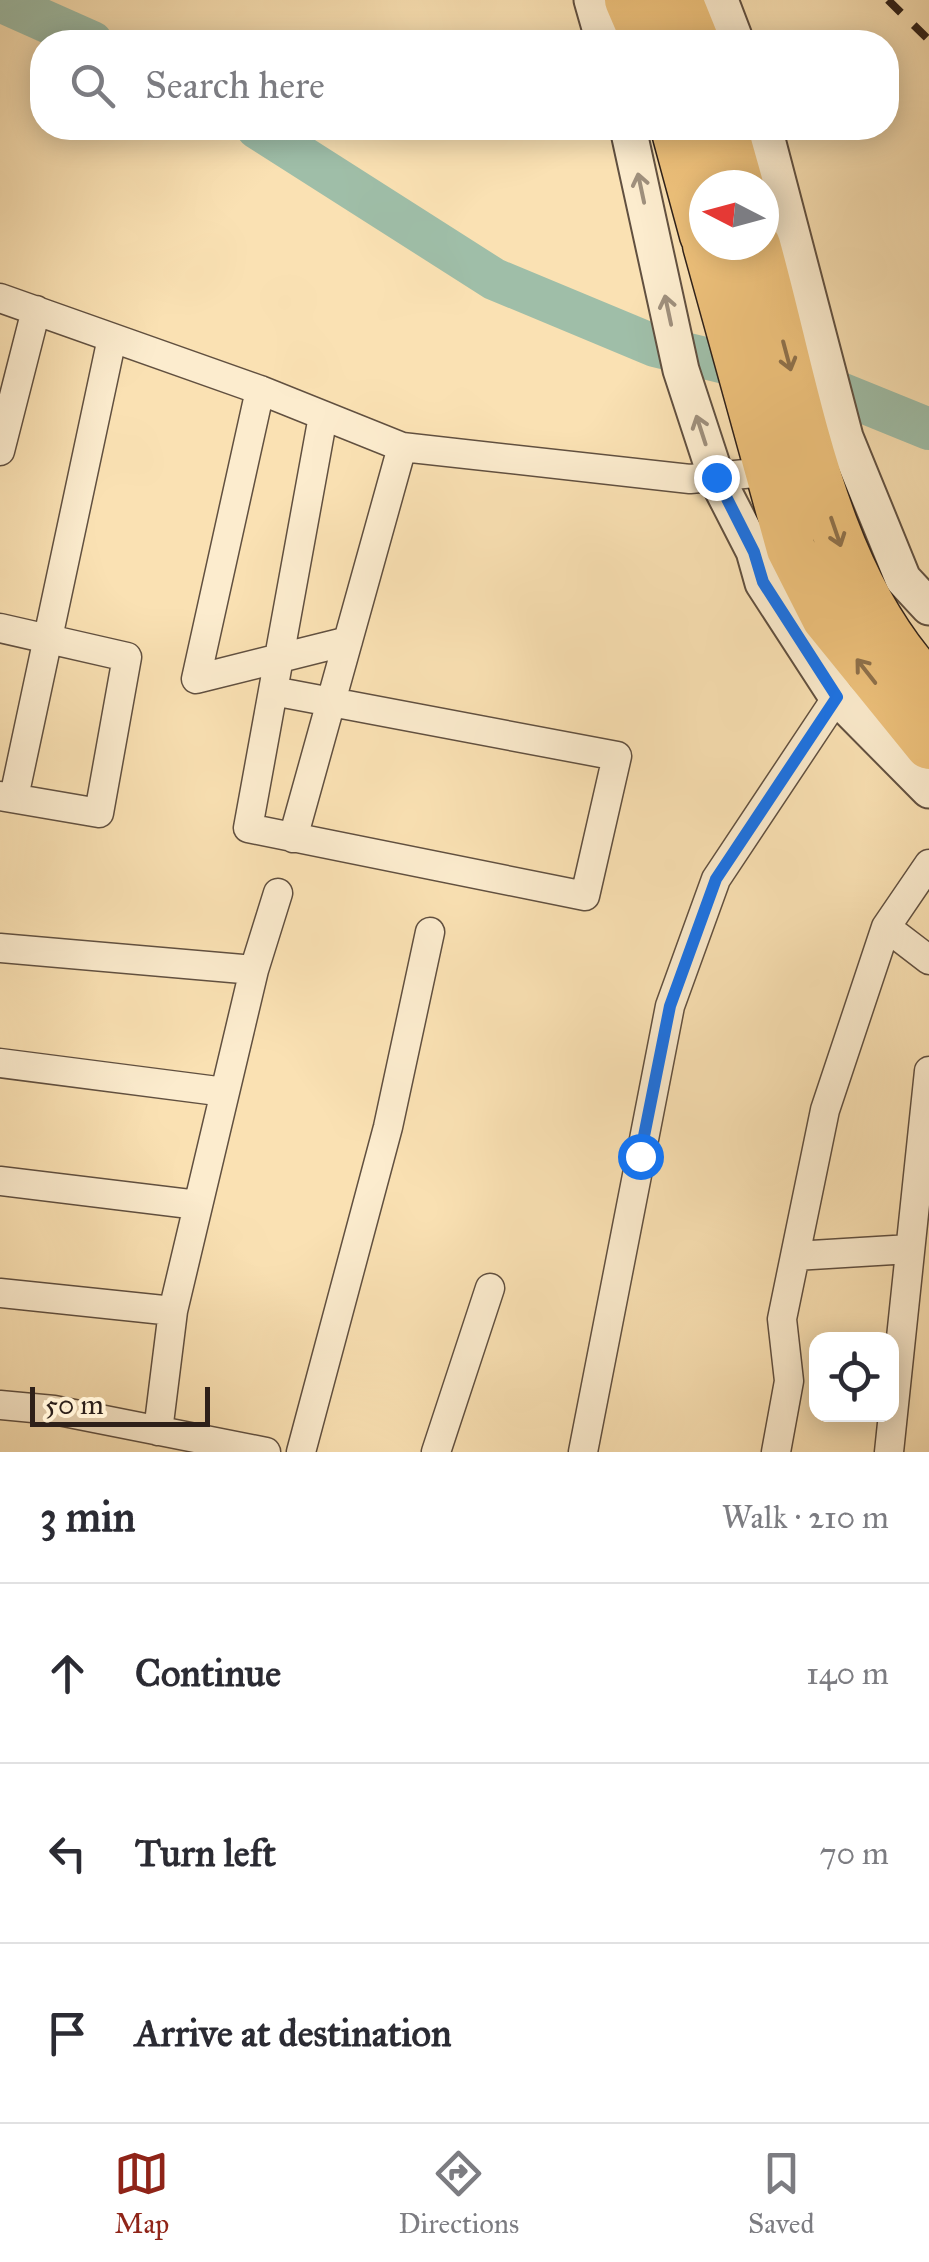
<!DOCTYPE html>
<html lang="en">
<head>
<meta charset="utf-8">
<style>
  :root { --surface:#fff; --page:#f7f7f7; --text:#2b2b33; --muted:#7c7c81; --line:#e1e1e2; --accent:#8f2418 }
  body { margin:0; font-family:"IM FELL Great Primer",serif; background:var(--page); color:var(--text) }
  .controls { position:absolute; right:30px; bottom:30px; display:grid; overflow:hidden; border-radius:20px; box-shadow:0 5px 25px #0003 }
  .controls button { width:90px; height:90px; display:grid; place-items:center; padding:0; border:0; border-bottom:2px solid var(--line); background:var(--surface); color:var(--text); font:50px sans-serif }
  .compass { position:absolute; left:689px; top:170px; width:90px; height:90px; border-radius:50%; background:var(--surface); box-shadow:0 5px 25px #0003; rotate:276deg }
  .scale { position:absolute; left:30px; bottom:25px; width:180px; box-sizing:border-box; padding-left:10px; border:5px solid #2e2019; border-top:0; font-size:28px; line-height:35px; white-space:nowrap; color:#2e2019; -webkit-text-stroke:8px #fcecce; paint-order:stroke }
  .stop { position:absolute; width:30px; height:30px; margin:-22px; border:8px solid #1a73e8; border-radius:50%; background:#fff }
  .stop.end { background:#1a73e8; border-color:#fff; box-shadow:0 2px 10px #0008 }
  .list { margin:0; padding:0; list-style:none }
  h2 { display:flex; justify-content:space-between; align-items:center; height:130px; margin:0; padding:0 40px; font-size:42px }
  h2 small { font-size:32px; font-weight:400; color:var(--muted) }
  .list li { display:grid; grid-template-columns:65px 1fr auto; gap:30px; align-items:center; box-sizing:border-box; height:180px; padding:0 40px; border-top:2px solid var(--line) }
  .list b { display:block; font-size:38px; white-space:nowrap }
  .list em { font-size:32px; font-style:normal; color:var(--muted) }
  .icon { flex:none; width:55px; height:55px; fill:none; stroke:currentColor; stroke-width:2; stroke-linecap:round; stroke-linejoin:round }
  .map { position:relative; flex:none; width:929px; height:1452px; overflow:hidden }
  .search { position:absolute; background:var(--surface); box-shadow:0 5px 25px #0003; left:30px; right:30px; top:30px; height:110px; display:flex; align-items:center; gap:25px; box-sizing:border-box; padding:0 35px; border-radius:40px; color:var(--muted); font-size:38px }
  .sheet { height:670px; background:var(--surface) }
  nav { display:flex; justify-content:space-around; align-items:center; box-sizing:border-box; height:140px; border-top:2px solid var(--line); background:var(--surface); font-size:28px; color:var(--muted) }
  nav a { display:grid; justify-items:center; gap:5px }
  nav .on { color:var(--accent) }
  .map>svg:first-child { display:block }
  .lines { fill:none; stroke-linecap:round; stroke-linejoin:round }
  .river { stroke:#9fbea8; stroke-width:42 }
  .minor-casing { stroke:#615040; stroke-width:31 }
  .tertiary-casing { stroke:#615040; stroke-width:39 }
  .trunk-casing { stroke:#2e2019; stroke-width:51 }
  .minor { stroke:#fcecce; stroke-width:28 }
  .tertiary { stroke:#fcecce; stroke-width:35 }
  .trunk { stroke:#edc07a; stroke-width:48 }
  .rail { stroke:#2e2019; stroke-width:8; stroke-dasharray:18 18; stroke-linecap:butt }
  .oneway { stroke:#9f907d }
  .oneway2 { stroke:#8e704a }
  .route { stroke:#1a73e8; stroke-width:12 }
</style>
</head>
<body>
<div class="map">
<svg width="929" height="1452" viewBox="0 0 929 1452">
  <rect width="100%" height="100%" fill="#fae1b3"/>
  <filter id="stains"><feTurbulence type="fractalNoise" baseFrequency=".002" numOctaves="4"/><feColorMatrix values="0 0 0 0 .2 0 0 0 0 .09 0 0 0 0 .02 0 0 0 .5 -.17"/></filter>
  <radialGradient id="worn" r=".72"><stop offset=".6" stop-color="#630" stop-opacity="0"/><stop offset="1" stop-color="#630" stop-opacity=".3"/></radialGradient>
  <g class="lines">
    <!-- river -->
    <path class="river" d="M0,1L92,42
      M257,128L494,279L655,346L828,388L929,429"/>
    <defs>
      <path id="minor" d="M0,298L260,390L402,447L293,838
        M260,390L196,679L348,641
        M402,447L690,479L767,472
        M0,451L36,310
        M0,628L127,657L99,813L0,796
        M273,691L617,756L585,896L248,828L323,416
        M14,797L112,338
        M886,927L929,960
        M0,948L254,970L173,1311
        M254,970L278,893
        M0,1063L225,1092
        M0,1181L198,1205
        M795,1256L910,1249
        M0,1293L173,1311L158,1431
        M0,1405L54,1410L266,1452
        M301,1452L388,1127L430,932
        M436,1452L490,1288
        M583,1452L670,1006L716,879L837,697
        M776,1452L789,1381L782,1319L825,1110L886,927L929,864
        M889,1452L929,1071"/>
      <path id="tertiary" d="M592,0L604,42
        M720,0L736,42
        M628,128L681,370L716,477L754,551L763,583L837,697L929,790
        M764,128L845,437L903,579L929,607"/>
      <path id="trunk" d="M629,0L647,42
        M678,0L695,42
        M675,128L704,235
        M723,128L739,185
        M707,245L791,549L826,618L929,745
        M756,245C797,391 821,574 929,686"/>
    </defs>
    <!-- minor casing -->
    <use href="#minor" class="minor-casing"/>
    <!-- tertiary casing -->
    <use href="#tertiary" class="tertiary-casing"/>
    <!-- trunk casing -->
    <use href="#trunk" class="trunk-casing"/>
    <!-- minor -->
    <use href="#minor" class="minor"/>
    <!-- tertiary -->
    <use href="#tertiary" class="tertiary"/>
    <!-- trunk -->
    <use href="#trunk" class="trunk"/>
    <!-- rail -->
    <path class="rail" d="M888,0L929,40"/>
  </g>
  <!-- one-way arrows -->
  <defs><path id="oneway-shaft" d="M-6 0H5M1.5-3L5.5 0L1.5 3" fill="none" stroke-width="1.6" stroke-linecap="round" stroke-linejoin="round" transform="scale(2.5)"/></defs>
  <g class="oneway">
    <use href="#oneway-shaft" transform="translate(641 188) rotate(-102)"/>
    <use href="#oneway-shaft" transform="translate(668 310) rotate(-102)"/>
    <use href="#oneway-shaft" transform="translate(701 430) rotate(-108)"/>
  </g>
  <g class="oneway2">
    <use href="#oneway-shaft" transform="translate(787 356) rotate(75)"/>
    <use href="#oneway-shaft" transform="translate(836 532) rotate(71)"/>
    <use href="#oneway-shaft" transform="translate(866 671) rotate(-128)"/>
  </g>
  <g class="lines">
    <!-- route -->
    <path class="route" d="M640,1156L670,1006L716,879L837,697L763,582L754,552L716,477"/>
  </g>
  <rect width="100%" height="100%" filter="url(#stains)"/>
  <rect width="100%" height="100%" fill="url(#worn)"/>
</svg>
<div class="controls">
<button><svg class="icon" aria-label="locate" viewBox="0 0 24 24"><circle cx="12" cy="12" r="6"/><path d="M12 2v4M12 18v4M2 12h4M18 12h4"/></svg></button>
</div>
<svg class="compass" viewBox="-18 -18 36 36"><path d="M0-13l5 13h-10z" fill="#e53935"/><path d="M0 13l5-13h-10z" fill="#7c7c81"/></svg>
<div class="scale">50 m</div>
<div class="stop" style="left:640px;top:1156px"></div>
<div class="stop end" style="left:716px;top:477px"></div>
<div class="search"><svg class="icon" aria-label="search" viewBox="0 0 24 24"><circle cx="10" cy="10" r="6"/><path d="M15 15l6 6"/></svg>Search here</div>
</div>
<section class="sheet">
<h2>3 min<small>Walk · 210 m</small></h2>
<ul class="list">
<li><svg class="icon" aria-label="ahead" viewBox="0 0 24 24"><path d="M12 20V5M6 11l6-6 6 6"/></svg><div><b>Continue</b></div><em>140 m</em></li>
<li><svg class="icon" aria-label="left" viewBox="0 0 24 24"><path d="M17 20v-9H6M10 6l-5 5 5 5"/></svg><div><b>Turn left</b></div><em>70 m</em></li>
<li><svg class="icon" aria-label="arrive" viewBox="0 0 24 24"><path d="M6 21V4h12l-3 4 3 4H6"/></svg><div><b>Arrive at destination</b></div></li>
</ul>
</section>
<nav>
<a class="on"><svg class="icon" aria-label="map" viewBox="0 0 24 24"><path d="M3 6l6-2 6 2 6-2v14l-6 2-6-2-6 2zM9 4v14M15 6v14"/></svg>Map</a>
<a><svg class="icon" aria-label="directions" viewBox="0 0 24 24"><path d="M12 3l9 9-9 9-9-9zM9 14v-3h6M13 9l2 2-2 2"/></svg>Directions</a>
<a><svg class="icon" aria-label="saved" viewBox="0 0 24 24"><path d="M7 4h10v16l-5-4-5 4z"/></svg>Saved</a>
</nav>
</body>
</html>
